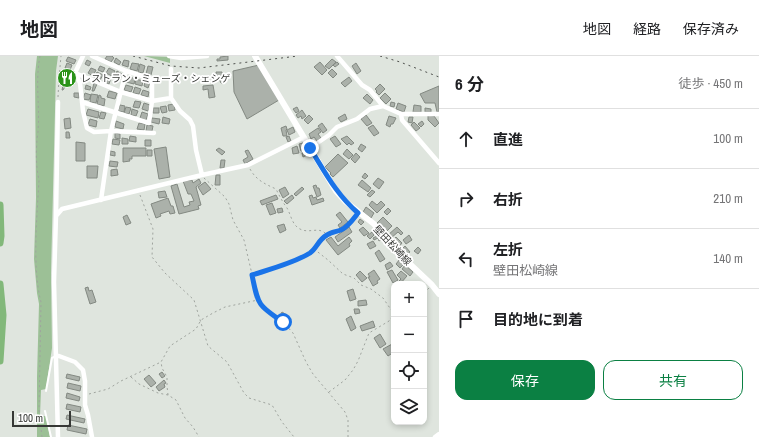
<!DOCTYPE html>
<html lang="ja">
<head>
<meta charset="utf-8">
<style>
  :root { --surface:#fff; --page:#f6f6f6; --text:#202124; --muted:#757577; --line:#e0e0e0; --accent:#0b8043 }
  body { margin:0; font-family:"Archivo Narrow","Noto Sans JP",sans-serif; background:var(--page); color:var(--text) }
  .controls { position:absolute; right:12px; bottom:12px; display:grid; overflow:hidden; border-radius:8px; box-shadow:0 2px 6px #0003 }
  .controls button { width:36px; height:36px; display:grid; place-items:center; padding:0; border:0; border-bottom:1px solid var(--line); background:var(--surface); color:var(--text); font:20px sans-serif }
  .scale { position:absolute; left:12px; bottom:10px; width:59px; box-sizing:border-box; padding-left:4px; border:2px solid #363835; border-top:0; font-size:11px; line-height:14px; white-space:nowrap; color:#363835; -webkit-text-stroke:3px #fff; paint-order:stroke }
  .stop { position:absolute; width:12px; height:12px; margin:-9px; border:3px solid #1a73e8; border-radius:50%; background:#fff }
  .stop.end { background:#1a73e8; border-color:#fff; box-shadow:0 1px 4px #0008 }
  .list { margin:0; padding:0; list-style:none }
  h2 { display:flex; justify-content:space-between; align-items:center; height:52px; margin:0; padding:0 16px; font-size:17px }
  h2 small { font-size:13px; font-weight:400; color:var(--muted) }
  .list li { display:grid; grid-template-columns:26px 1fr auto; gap:12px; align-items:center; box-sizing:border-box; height:60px; padding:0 16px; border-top:1px solid var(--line) }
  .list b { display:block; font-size:15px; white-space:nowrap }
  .list p { margin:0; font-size:13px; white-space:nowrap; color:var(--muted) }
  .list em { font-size:13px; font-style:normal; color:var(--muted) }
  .actions { display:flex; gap:8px; padding:12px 16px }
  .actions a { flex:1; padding:9px 0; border:1px solid var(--accent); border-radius:12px; text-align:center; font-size:14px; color:var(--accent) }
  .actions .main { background:var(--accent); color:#fff }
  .icon { flex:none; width:22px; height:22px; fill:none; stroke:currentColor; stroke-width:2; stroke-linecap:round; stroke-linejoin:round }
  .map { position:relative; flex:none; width:439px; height:381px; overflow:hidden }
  header { display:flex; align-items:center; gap:24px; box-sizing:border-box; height:56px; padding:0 20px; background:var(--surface); border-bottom:1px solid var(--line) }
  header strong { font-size:19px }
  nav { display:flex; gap:22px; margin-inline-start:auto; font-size:14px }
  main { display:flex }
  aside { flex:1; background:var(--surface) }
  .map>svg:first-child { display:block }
  .green { fill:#9cc096 }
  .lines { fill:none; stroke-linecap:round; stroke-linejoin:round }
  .river { stroke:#82b87a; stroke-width:7 }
  .building { fill:#abb1aa; stroke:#838982 }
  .path { stroke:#9fa49e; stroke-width:1; stroke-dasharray:2 3; stroke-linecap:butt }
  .lane { stroke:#fff; stroke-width:2 }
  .street { stroke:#fff; stroke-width:4.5 }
  .secondary { stroke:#fff; stroke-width:6 }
  .rail { stroke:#4e504d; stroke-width:1; stroke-dasharray:2 4; stroke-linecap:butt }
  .route { stroke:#1a73e8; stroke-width:5 }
  .labels { text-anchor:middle; stroke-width:3.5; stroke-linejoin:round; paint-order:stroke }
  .poi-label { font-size:10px; fill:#363835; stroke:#fff; text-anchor:start }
  .street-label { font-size:10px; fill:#363835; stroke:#fff }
</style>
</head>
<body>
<header>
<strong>地図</strong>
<nav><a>地図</a><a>経路</a><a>保存済み</a></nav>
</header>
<main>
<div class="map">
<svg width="439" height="381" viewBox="0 0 439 381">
  <rect width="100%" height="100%" fill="#dfe5de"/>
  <!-- green -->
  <path class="green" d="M37,0H58L56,15L51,217L52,292L46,333L41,334L40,360H46L50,381H37V321L39,248L37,237L34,203L36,142L35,18Z
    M144,0L170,1V7Z"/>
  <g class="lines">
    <!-- river -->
    <path class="river" d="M0,149L1,180L0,187
      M0,228L3,259L0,305"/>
  </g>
  <!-- building -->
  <path class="building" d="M107,0H112L114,2L111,6L105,3Z
    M228,0V4L217,5V3H220V1Z
    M68,1L76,4L74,8L66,5Z
    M116,2L121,6L119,9L114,6Z
    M332,3L336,6L329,13L325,10Z
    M87,4L91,6L89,10L85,8Z
    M124,4L129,5L128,11L122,9Z
    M320,6L327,14L322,19L314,11Z
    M337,6L339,8L335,11L333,9Z
    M67,7L72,9L70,14L65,12Z
    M132,7L139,8L137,15L130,13Z
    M356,7L361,15L357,18L352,10Z
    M140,8L145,10L143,17L138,16Z
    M259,9L279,44L247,63L234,36L233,15Z
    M100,10L105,12L103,16L98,14Z
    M148,10L153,11L151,19L146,18Z
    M91,12L96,14L93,20L88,17Z
    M109,12L115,15L112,20L106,17Z
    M332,13L337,18L333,22L328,17Z
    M117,15L122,18L120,24L114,22Z
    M97,16L103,19L100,24L94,22Z
    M216,16H222L224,27H221L219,23H217Z
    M64,19L70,21L69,25L63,23Z
    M106,20L111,22L109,28L103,25Z
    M128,20L135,23L134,28L126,26Z
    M349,21L352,25L345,31L341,27Z
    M136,23L143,25L142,30L135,28Z
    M64,25L68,26L63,34H62Z
    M145,26L150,27L148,32L144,30Z
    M94,27L97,28L94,35H92Z
    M380,28L385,33L379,39L376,36L377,35L375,33Z
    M86,29L91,31L90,34L85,33Z
    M126,29L133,31L131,36L124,34Z
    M213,29L215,41L209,42L208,33L203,34V30Z
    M439,30V56H437L435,47H425L420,38Z
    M135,31L141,33L139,38L133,37Z
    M143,34L149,36L148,41L141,39Z
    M109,35L117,37L115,43L107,41Z
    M74,37H79V42L74,41Z
    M85,37L91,39L89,44L83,43Z
    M385,37L391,43L386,48L380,42Z
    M91,38L98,39L96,47L90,46Z
    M367,38L373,44L370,48L363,42Z
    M99,39L101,40V42L105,43L104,50L97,48Z
    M135,45L141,46L139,52L133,51Z
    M391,46L395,47L394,51L390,50Z
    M144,47L150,49L148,55L142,53Z
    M398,47L406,50L404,56L396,53Z
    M174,48L175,54L169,55L168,49Z
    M120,49L125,50L124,56L118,55Z
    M414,49L421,50V56H413Z
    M166,50L167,56L162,57L160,51Z
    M126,51L131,52L129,58L124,57Z
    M297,51L299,55L296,57L293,53Z
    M153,52H159V57H153Z
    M425,52L431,53V56H425Z
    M88,53L99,56L98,62L86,59Z
    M132,53L138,55L136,60L131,59Z
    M302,54L306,60L302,63L301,60L298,62L296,59Z
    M101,56L106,57L104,63L99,62Z
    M142,56L148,58L146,64L140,62Z
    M345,58L347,63L341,66L338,62Z
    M309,59L313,63L308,68L304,64Z
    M366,59L372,67L367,70L361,63Z
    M428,59L434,60L439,67L435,71L428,64Z
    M389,60L396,62L393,68H391L390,71L386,69Z
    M163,61L170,63L169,68L162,67Z
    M409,61H413L412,67L408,66Z
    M70,62L71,72L65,73L64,63Z
    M152,62L160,63L159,68L151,66Z
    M90,63L97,65L96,71L88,69Z
    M116,65L124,68L123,73L115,71Z
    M422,65L424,68L421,71L418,68Z
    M414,66L420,72L416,75L411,69Z
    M139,67L145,68L144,74L137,73Z
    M322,67L327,74L323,77L318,70Z
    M147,69L153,70L152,75H146Z
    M373,69L379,77L374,80L368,72Z
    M286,70L287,73L286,74L287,80H283L281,72Z
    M293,71L295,76L289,79L287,74Z
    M318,72L321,76L318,78L321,82L317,85L314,81L311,83L309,78Z
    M66,76H69L70,82H66Z
    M115,77L120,78V83L115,82Z
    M130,80L136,81V86L129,85Z
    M289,80L291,85L288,86L286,81Z
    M335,80L341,88L336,91L330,83Z
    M347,80L354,87L351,89L349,87L347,89L341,83Z
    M122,82L128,83V88H122Z
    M113,83L120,84L119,89L112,88Z
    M145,84H151V90H145Z
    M76,86L85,87V105H76Z
    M303,87L306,93L301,95L299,88Z
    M361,88L366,91L362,96L358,93Z
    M297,90L299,97L293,98L292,92Z
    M166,91L170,121L159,123L154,93Z
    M123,92H146V100H132V103H129L130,105L123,106Z
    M219,92L225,96L222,99L216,94Z
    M347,93L353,99L349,103L343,98Z
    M147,94H152V100H147Z
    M248,94L253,103L245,108L243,104L248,101L245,95Z
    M308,94L309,98L303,101L302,97Z
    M110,95L115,96V100L110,99Z
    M356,97L360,101L355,107L351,103Z
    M338,98L348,107L333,121L330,118L331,117L325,111Z
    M221,104H225L224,112H220Z
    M110,105L118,106L117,111L109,110Z
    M87,110H98L97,122H87Z
    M117,113L118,119L111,120V114Z
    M365,117L368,120L365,123L362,121Z
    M216,119H220V129H215Z
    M378,122L384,126L379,133L373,128Z
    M199,123L201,127L196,131L201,149L198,150L199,153L179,158L171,130L177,128L184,151L190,149L189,146L194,145L191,138H188L183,125L192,124L193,127Z
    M362,124L371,132L368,136L358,129Z
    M205,126L211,133L203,139L198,131Z
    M316,129L317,132H319L321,139L317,141L313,130Z
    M285,131L289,138L283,142L279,134Z
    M302,131L304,133L296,140L294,138Z
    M372,134L375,136L370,141L367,139Z
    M165,135L167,141L159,142L158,136Z
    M276,139L278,143L262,149L260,145Z
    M292,139L294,142L287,148L284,145Z
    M312,139L313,142L316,141L317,144L323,142L324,145L312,149L309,140Z
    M168,142L171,150H173L175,157L170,158L169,155L160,158L161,160L156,162L151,148Z
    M372,145L377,149L381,145L385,149L377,157L369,149Z
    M272,147L276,157L270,159L266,149Z
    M366,151L374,157L371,162L363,156Z
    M282,152L283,156L278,157L277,153Z
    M388,152L391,155L387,159L384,156Z
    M340,156L348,166L340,172L338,169L342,166L336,159Z
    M127,159L131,167L126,169L123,161Z
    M383,161L392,170L386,176L377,167Z
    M360,163L364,166L361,169L358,166Z
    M284,168L286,174L280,177L277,170Z
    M349,171L352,176L338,186L335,181Z
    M363,171L369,177L364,180L359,174Z
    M397,171L403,177L401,179L398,176L391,182L388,179Z
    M372,176L374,179L370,183L367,180Z
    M379,179L382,183L379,185L378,182L374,184L373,182Z
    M409,179L412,184L406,188L403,184Z
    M331,181L338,190L349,181L352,185L349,188L350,190L338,199L326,184Z
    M396,181L402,187L398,192L392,185Z
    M373,185L376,190L370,193L367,188Z
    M405,190L410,196L405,200L400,195Z
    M418,191L421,194L418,198L414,195Z
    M379,194L385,203L380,206L375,197Z
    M400,203L405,207L400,212L396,208Z
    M390,206L393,210L387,214L385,209Z
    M405,209L413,216L410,220L402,213Z
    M374,214L380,223L377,225L378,227L373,230L368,221H370L368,218Z
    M392,214L398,224L393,227L387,216Z
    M360,215L367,222L362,226L356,219Z
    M401,215L407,220L400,228L398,226L401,223L397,219Z
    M88,231L89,235L92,234L96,246L90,248L85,232Z
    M353,233L356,243L350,245L347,235Z
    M366,244L367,249L358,250V245Z
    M354,253H359L360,257L355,258Z
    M282,256L287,259L285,262L280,259Z
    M351,260L356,272L351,275L346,263Z
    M373,265L375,271L362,275L360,270Z
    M380,278L386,288L380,292L374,282Z
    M394,287V296L388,300L383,293Z
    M162,316L165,320L162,322L159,318Z
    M67,318L80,321L79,325L66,322Z
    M149,319L156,327L151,331L144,323Z
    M164,324L166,327L164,328L165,331L159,335L156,331Z
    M68,327L81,330L80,335L67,332Z
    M67,337L80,341L79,345L66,342Z
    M67,348L81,351L80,356L66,353Z
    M67,359L85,363L84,367L66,363Z
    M68,369L87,373L86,378L67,374Z"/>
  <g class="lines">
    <!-- path -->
    <path class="path" d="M40,0C35,25 40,50 38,75C38,78 37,81 37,84C36,97 36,111 39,124C37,160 32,212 41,246L39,354L42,381
      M58,41L59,22L61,0
      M250,113C256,124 265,128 276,133C280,141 282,145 287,152C291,159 292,169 300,173C309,178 319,170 326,178
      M204,122L225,141L229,148L233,164L244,184L258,244L267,256L283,266L293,277L306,306L313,318L345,356L348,364V381
      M140,139L153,173L152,201L165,217L194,244L208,290L227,306L244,337L249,342L272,349L282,366L294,381
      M314,193L328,204L343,218L354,222L361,229L371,233L383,242L394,258
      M252,219L283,209L310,197L314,193L319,185L335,175L342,174L355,160
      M424,237L429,232
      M131,321L139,328L158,337L168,339L176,344L185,362L193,371L199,381
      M329,336L345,324L353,314L358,305L369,277L389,265L394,259
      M89,338L108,333L121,325L161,306
      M168,339L167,330V321L162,312L161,306L170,290L196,273L201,264L213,257L225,251L258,244"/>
    <!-- lane -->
    <path class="lane" d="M46,335L52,302L56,300
      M45,355L51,381"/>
    <!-- street -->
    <path class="street" d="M83,0L75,17L80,27L83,55L87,72L94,76L111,75L154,77
      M169,0L181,2L207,0
      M337,0L362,29L370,34L383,50
      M171,13V42L180,55L190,64L193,70L196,94L202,119
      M75,17L121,36L152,45L171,42
      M82,46L149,67L152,45V23L126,15L92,0
      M401,58H439
      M310,92L329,79L337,71L357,63L370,53L383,50L401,58L402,64L439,107
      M101,144L111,75L126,15
      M56,160L58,46
      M56,300H59L75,306L83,314L85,325V349L88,359L92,381
      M58,381L54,226L56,160L62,153L202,119L248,109L304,81
      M435,381L439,378"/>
    <!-- secondary -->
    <path class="secondary" d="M255,0L336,135L346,146L374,168L393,192L432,229L439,238"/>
    <!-- rail -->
    <path class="rail" d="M133,0L171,10L199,12L298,0
      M380,0L400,6L439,21"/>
  </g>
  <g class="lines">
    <!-- route -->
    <path class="route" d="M283,266C257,249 258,248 252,219C271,213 294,207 310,197C317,192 318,184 327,179C331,176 336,176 341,174C348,171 354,162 358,157C336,138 325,116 310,92"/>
  </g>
  <!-- icons -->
  <defs>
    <symbol id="restaurant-disc" viewBox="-11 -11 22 22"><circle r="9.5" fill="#2a9319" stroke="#fff"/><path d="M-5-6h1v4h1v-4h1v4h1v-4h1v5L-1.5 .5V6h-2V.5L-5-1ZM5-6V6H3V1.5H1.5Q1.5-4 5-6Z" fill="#fff"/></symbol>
  </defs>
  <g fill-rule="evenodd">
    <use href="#restaurant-disc" x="56" y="11" width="22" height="22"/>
  </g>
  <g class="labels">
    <!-- poi labels -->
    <g class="poi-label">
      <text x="81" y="26">レストラン・ミューズ・シェシゲ</text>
    </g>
    <!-- street labels -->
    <g class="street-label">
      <text transform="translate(393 189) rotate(47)" y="4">壁田松崎線</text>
    </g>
  </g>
</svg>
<div class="controls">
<button>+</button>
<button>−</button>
<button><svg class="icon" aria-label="locate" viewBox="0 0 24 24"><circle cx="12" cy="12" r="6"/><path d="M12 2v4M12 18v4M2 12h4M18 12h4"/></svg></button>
<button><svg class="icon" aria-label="layers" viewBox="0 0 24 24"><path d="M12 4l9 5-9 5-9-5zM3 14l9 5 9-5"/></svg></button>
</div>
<div class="scale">100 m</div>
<div class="stop" style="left:283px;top:266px"></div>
<div class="stop end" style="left:310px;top:92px"></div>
</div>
<aside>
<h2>6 分<small>徒歩 · 450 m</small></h2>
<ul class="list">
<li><svg class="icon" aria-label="ahead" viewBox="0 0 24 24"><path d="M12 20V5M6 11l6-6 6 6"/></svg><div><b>直進</b></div><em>100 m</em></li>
<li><svg class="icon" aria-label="right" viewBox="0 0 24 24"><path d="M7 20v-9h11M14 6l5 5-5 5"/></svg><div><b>右折</b></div><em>210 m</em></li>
<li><svg class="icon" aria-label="left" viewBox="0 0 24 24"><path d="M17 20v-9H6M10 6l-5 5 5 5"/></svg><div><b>左折</b><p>壁田松崎線</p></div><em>140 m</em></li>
<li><svg class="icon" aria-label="arrive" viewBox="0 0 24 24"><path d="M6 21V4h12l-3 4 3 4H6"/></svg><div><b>目的地に到着</b></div></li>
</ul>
<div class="actions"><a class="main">保存</a><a>共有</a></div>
</aside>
</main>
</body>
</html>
